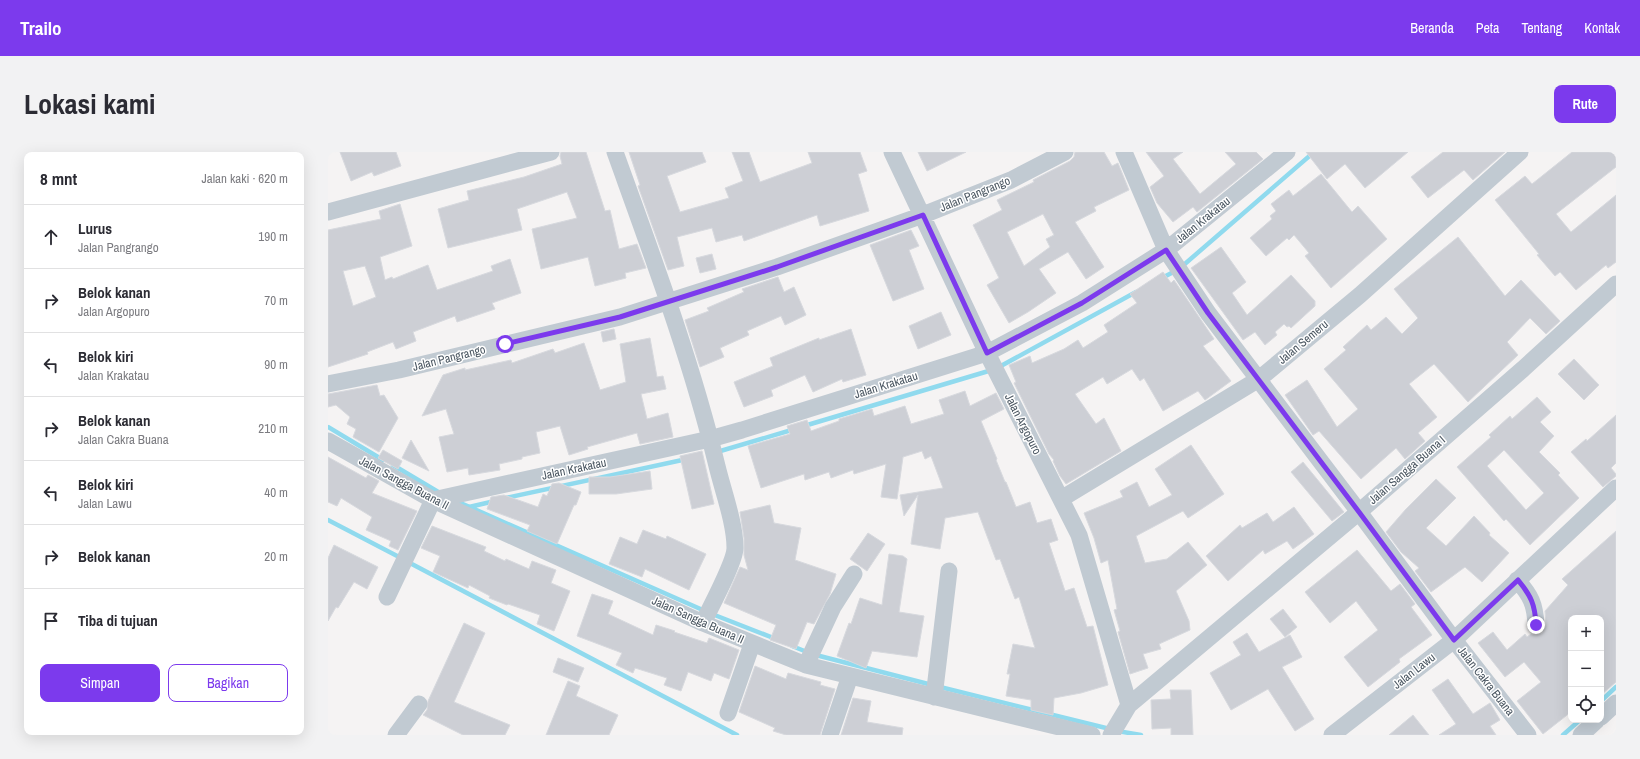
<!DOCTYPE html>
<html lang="id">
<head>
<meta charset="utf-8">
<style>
  :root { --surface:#fff; --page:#f2f2f3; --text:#2b2b33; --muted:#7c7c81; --line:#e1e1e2; --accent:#7c3aed }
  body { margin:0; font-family:"Archivo Narrow",sans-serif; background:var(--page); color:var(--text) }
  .controls { position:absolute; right:12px; bottom:12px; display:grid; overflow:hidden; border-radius:8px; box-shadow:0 4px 16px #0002 }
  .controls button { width:36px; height:36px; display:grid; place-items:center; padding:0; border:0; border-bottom:1px solid var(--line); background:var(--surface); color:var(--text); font:20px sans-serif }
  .stop { position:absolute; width:12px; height:12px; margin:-9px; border:3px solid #7c3aed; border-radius:50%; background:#fff }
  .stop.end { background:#7c3aed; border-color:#fff; box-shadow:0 1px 4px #0008 }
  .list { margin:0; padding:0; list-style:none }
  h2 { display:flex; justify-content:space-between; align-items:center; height:52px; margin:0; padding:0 16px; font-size:17px }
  h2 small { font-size:13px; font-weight:400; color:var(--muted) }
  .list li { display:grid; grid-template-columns:26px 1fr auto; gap:12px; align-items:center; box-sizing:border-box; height:64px; padding:0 16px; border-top:1px solid var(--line) }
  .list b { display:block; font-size:15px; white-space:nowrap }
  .list p { margin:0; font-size:13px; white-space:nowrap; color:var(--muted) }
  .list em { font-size:13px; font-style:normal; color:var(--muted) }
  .actions { display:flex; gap:8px; padding:12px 16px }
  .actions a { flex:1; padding:9px 0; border:1px solid var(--accent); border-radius:8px; text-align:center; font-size:14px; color:var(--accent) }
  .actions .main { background:var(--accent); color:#fff }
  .icon { flex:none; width:22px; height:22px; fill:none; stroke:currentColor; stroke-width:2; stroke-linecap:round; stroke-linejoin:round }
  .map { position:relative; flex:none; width:1288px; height:583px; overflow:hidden; border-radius:8px }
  header { display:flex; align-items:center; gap:24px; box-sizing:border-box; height:56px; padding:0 20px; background:var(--accent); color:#fff }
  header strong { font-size:19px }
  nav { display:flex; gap:22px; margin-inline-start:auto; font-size:14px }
  .intro { display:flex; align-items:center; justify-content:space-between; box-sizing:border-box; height:96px; padding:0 24px }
  h1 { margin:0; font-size:28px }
  .button { padding:10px 18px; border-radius:8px; background:var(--accent); color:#fff; font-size:14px; font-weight:700 }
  main { display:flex; gap:24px; padding:0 24px }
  aside { flex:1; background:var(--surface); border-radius:8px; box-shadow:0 4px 16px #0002 }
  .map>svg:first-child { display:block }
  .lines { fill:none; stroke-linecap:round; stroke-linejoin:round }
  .stream { stroke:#90daee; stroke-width:4.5 }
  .building { fill:#cdcfd5; stroke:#d7d9de; fill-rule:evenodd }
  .minor { stroke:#c1cad2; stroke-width:17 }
  .route { stroke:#7c3aed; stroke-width:5 }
  .labels { text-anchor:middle; stroke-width:3; stroke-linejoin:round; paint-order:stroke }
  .street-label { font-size:12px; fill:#4a5661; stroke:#fff }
</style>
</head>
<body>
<header>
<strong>Trailo</strong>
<nav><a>Beranda</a><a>Peta</a><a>Tentang</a><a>Kontak</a></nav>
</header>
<div class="intro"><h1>Lokasi kami</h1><a class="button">Rute</a></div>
<main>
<aside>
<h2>8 mnt<small>Jalan kaki · 620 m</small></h2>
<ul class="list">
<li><svg class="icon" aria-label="ahead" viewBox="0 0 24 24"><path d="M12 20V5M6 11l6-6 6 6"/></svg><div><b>Lurus</b><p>Jalan Pangrango</p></div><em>190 m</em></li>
<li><svg class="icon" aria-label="right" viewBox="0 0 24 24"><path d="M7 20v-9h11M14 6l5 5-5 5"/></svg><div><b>Belok kanan</b><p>Jalan Argopuro</p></div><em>70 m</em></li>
<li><svg class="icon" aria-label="left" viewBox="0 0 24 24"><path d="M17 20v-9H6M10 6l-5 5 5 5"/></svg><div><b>Belok kiri</b><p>Jalan Krakatau</p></div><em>90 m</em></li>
<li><svg class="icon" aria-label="right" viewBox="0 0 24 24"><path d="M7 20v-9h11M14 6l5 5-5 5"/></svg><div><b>Belok kanan</b><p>Jalan Cakra Buana</p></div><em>210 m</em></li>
<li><svg class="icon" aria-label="left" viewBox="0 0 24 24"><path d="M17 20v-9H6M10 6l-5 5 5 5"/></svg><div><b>Belok kiri</b><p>Jalan Lawu</p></div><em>40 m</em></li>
<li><svg class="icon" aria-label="right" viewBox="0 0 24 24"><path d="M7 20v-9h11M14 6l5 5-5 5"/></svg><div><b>Belok kanan</b></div><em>20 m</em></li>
<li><svg class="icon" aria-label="arrive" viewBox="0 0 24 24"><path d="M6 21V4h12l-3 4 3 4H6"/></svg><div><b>Tiba di tujuan</b></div></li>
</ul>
<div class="actions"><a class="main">Simpan</a><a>Bagikan</a></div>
</aside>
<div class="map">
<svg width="1288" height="583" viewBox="0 0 1288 583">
  <rect width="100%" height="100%" fill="#f5f3f3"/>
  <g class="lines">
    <!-- stream -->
    <path class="stream" d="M834,126L851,117L986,0
      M671,215L808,140
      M476,274L664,218
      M0,275L55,308
      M389,300L467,277
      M65,313L112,341
      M178,346L359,307
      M128,349L377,459
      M141,355L167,349
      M0,368L73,406
      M80,410L409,583
      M384,462L448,487
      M464,494L484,502L608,534L782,577
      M1273,549L1288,535
      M789,579L813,583
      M1235,583L1252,568"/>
  </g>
  <!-- building -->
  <path class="building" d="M12,0H68L73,14L46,24L44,20L23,29Z
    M233,0H258L277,59L282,58L291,97L309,92L318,116L297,121L298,126L267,134L260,105L213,117L204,77L249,66L239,40L189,57L194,78L120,96L110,57L141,48L139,39L196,25L234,12L232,4Z
    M301,0H374L378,10L339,24L352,60L401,46L397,36L415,29L404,0H421L432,30L484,11L480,0H532L539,19L530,22L541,59L492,74L489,63L416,89L414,83L388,90L384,76L349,85L356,114L340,118L310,34L312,33Z
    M590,0H638L599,19Z
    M747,0H776L784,14L790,11L801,38L766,55L768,59L747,70L776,115L758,127L740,100L711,117L728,141L700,160L681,171L659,133L671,126L645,73L674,58L669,48L706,30L705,28L742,9L746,5ZM715,62L726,83L718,87L722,95L696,114L679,80Z
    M818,0H855L845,7L872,42L908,12L897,0H928L935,7L869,60L865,55L845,70L829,51L822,35L836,24Z
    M978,0H1080L1037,36L1017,12L999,27Z
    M1115,0H1177L1145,28L1136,18L1100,46L1083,25Z
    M1244,0H1288V15L1228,62L1243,80L1288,43V110L1280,116L1278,113L1248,138L1232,120L1227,124L1209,103L1211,102L1167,48L1197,24L1204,32Z
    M993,22L1024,60L1030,54L1059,87L1003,136L977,104L981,101L966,83L961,88L959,86L938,104L922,86L944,67L942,64L948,59L943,52L961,38L965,44Z
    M72,52L84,94L52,105L57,128L64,125L65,127L100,113L109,138L165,119L163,114L182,107L193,141L164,151L167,157L129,170L127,164L85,180L88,189L68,197L65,190L39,200L40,202L0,215V78L53,67L51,59ZM37,114L48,145L25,154L15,119Z
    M583,78L591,94L581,98L596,137L565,149L542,93Z
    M1130,85L1177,144L1193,128L1232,169L1218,182L1202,166L1179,190L1190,203L1140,250L1106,212L1081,232L1109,265L1090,281L1097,289L1077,307L1068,296L1033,327L991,279L985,283L957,243L979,228L1009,275L1030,257L996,217L1018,198L1015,195L1039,173L1043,178L1058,165L1074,182L1090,166L1066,137Z
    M893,95L918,130L904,141L919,163L963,123L987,149V154L963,176L961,174L959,175L956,172L947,180L949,183L937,193L927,180L915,188L863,116Z
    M384,102L388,117L372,121L368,106Z
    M835,120L843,131L846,128L886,187L875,194L903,229L877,248L870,239L835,259L816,226L812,229L804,217L779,232L775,225L747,242L768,272L776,266L793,299L738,332L732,324L725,309L726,308L721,302L686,231L688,230L681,213L702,204L704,211L736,197L750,188L755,196L780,180L776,173L809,151L802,142Z
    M450,125L456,140L466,135L478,163L457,173L453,164L419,179L421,183L392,196L396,205L372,215L357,168L381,159L379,156L416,140L414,137Z
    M613,160L623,183L590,197L581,174Z
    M286,177L288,187L275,190L273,180Z
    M523,177L538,223L515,230L514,227L485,240L477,223L443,238L445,244L416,255L406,230L445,214L442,206L491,186V188Z
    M322,186L329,225L335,224L338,237L313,242L319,267L340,261L345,285L312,292L309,281L259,295L260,297L241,303L232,274L208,280L212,301L194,305V307L171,312L172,318L141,323L140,316L119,320L111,285L126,282L118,257L94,264L115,223L137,216V218L183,208L184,211L225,197L227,201L256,191L272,238L298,230L292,192Z
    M1246,207L1271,233L1256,248L1230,222Z
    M49,233L52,244L56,243L70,266L51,300L25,285L28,277L19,272L22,265L8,253L0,255V242Z
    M637,239L642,254L668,241L676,257L653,269L669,307L668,308L677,330H678L688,355L702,350L709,371L723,367L730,388L721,391L737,439L746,436L759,475L765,474L780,533L753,541L726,546L725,563L703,558V548L678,544L682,522H679L685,492L707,496L691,445L687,447L672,407L668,408L650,360L617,366L612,397L583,392L590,343L576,364L572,343L615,336L603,304L597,307L594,299L575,305L569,347L553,345L558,312L526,322L525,318L503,326L501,320L477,328L476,322L433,336L420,294L462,282L459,274L479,268L483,279L511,269V267L544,257L546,264L577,254L583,272L616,262L611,248Z
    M1209,245L1223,260L1212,270L1226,284L1211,300L1232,321L1230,323L1251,346L1202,393L1178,367L1176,369L1129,315L1163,285L1161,283L1182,264L1184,267ZM1176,298L1216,341L1198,358L1159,314Z
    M1288,263V311L1283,316L1288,322V324L1275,335L1243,300L1258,287L1259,289Z
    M83,288L101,319L74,306Z
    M863,293L896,342L860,366L855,359L808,384L817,411L839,407L860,390L879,413L848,439L861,469L862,478L831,492L833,497L815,502L820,516L802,522L790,480L792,479L786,458L789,457L780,408L773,411L766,386L756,361L795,345L792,339L809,330L821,355L844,343L827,317Z
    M55,298L74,309L70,317L50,306Z
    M374,299L386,352L364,357L352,304Z
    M0,305L38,326L40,323L51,329L44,341L89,359L70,398L61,394L63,389L38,378L44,365L13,346L9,354L0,350Z
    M975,310L1016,360L1004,369L963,320Z
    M322,319L324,337L288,342H261V325H282Z
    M1108,327L1128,346L1098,376L1118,394L1146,364L1162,381L1161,383L1181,401L1154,430L1137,415L1103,440L1087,419L1091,416L1073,400L1058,380L1078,357Z
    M231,331L253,340L248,353H246L229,392L199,379L202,373L159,357L163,345L176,343L210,355L215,342L219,344L224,332Z
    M442,353L446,371L473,376L467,408L508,422L502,442L486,472L479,470L468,497L442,488L448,473L396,451L412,415L420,418L416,403V386L412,360Z
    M966,355L986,382L965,397L959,389L937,402L935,398L900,429L878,404L912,373L914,376L939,361L945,370Z
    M104,374L158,395L156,399L177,409L178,407L201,417L204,409L228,418L223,431L242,439L226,479L209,472L212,463L180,452L179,453L161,446L162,444L141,433L140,436L105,420L112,404L93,396Z
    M315,378L338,387L339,384L378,402L361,438L317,417L314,425L281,412L292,385L309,392Z
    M1288,379V530L1273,543V466H1243V560L1215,582L1189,549L1213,530L1196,510L1177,525L1150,491L1165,480L1179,498L1197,482L1199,485L1203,482L1208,483L1214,481L1218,473L1217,459L1240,433L1234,427Z
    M540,381L557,392L539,419L522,407Z
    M6,393L50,415L39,437L26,430L10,456L8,455L0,469V406Z
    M1029,398L1063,439L1072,432L1087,452L1083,455L1104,483L1071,507L1072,510L1040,535L1016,505L1050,478L1028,449L1002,471L977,440Z
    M561,402L575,404L579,407L571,460L596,464L589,505L544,499L538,516L509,504L521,471L523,472L532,446L554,453Z
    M264,442L285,449L280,462L325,483L328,473L347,479L346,480L379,491L381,486L411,498L401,527L386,521L383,529L360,520L353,539L336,533L339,526L307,516L305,521L288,513L294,501L249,484Z
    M955,457L969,475L957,485L942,467Z
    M136,471L157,481L126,550L182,573L177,583H135L95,563L99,558L100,549Z
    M919,481L931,500L962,483L974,505L954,515L986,567L967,579L940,537L903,558L882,521L913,503L905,490Z
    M230,506L256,516L250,530L225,520Z
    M427,514L458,527L460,521L493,530L492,533L507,537L492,583H458L445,579L447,576L411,560Z
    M1120,527L1145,562L1162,551L1172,568L1162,574L1168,583H1111L1128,572L1104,538Z
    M240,529L252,534L248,544L290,563L281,583H218Z
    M842,538H863L865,583H843V576L824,577L823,548L843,547Z
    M525,546L543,549L539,570L575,576L574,583H513Z
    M1085,563L1101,583H1061Z"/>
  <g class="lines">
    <!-- minor -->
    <path class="minor" d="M287,0C324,103 363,207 389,314C395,339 407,371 407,396C407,410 382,456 375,471
      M564,0L659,201L751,383L801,553
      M796,0L838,98L880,161L1031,360L1126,488L1200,583
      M0,60L223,0
      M0,232L71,218L292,165L449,115L595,63L683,28L737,0
      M0,289L105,348L375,471L478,513L764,583
      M733,347L931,227L1032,143L1192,0
      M105,348L382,287L414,278L659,201L754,151L838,98L959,0
      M1189,428C1203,444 1207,452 1208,473
      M59,445L105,348
      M478,513L505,455L526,422
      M606,545L621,419
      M400,561L424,492
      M1273,565L1288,551
      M68,583L91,552
      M502,583L522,524
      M783,583L801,553L1031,360L1195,217L1288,132
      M1004,583L1126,488L1288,336
      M1253,583L1269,568"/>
  </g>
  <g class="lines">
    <!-- route -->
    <path class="route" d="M177,192L292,165L449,115L595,63L659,201L754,151L838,98L880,161L1031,360L1126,488L1190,428C1203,444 1207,452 1208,473"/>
  </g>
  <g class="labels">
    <!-- street labels -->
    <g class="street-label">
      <text transform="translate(647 42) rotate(-22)" y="4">Jalan Pangrango</text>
      <text transform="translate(875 68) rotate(-39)" y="4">Jalan Krakatau</text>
      <text transform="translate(975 190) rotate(-40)" y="4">Jalan Semeru</text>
      <text transform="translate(121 206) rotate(-14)" y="4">Jalan Pangrango</text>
      <text transform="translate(558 233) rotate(-17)" y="4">Jalan Krakatau</text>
      <text transform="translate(695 272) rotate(63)" y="4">Jalan Argopuro</text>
      <text transform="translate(246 317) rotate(-12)" y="4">Jalan Krakatau</text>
      <text transform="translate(1079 318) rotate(-41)" y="4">Jalan Sangga Buana I</text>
      <text transform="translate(76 331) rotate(28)" y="4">Jalan Sangga Buana II</text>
      <text transform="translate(370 468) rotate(24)" y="4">Jalan Sangga Buana II</text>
      <text transform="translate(1086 519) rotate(-38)" y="4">Jalan Lawu</text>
      <text transform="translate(1158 529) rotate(52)" y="4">Jalan Cakra Buana</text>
    </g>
  </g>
</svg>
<div class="controls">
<button>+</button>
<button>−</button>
<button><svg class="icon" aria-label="locate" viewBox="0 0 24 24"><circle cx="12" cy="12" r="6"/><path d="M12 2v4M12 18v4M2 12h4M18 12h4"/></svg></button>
</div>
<div class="stop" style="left:177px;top:192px"></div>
<div class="stop end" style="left:1208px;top:473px"></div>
</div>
</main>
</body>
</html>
